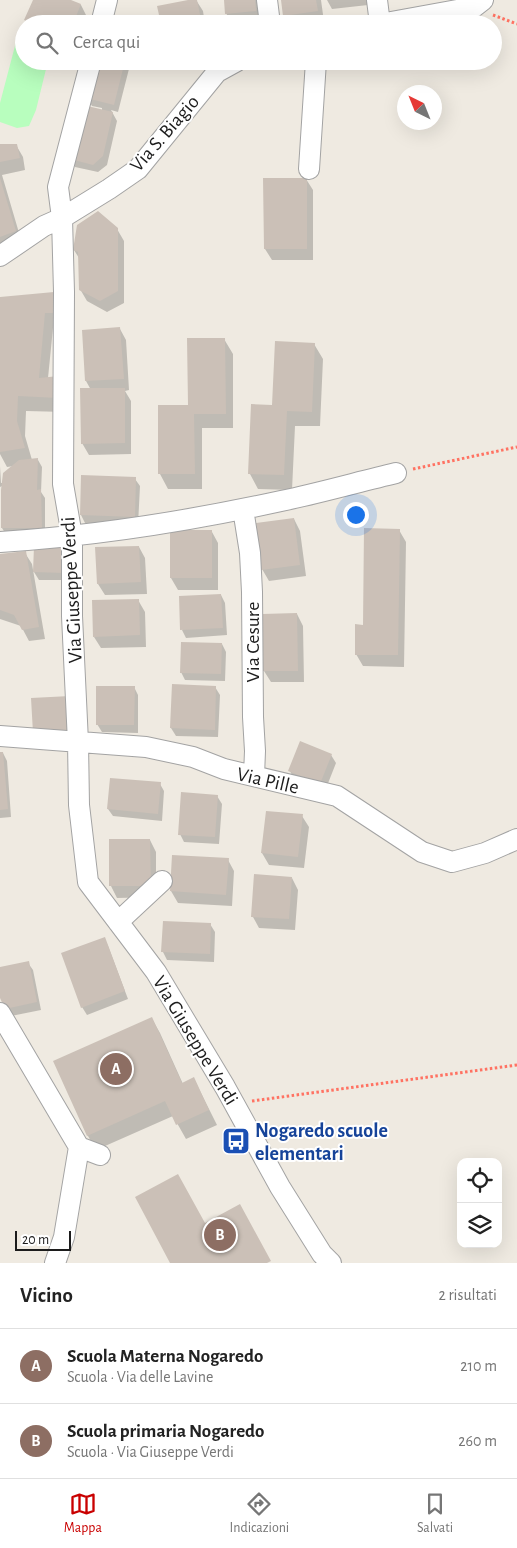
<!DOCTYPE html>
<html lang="it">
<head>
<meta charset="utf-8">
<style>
  :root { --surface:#fff; --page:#f6f6f6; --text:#222; --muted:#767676; --line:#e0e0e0; --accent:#c90000 }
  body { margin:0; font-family:"Alegreya Sans",sans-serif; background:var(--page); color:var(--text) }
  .controls { position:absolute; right:15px; bottom:15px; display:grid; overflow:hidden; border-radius:10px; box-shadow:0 5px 20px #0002 }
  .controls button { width:45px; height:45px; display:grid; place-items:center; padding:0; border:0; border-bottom:1px solid var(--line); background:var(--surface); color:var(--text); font:25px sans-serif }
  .compass { position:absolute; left:397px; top:85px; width:45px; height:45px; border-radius:50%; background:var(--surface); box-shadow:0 5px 20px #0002; rotate:317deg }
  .scale { position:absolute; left:15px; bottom:12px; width:56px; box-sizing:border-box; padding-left:5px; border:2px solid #1c1c1c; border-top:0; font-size:14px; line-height:18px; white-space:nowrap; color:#1c1c1c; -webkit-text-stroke:4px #fff; paint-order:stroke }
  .you { position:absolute; left:355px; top:514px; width:18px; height:18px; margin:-12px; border:4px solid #fff; border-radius:50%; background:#1a73e8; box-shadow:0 0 0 8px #1a73e833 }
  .badge { display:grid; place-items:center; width:32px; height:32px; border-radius:50%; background:var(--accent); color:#fff; font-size:16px; font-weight:700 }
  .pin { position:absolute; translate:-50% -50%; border:2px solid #fff; box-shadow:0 1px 5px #0006 }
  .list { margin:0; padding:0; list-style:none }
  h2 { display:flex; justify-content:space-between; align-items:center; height:65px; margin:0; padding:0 20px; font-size:21px }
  h2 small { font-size:16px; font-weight:400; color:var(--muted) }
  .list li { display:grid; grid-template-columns:32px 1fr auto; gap:15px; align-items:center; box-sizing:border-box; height:75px; padding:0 20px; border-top:1px solid var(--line) }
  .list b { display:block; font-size:19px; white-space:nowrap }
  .list p { margin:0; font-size:16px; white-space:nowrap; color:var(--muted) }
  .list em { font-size:16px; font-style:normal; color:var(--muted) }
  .icon { flex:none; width:28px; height:28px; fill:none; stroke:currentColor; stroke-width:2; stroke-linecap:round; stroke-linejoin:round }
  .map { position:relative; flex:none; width:517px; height:1263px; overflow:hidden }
  .search { position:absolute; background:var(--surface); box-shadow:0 5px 20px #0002; left:15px; right:15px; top:15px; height:55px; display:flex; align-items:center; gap:12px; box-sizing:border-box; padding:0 18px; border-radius:28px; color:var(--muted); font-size:19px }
  .sheet { height:215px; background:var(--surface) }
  nav { display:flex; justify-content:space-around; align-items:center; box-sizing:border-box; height:70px; border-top:1px solid var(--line); background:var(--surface); font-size:14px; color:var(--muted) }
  nav a { display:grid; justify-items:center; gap:2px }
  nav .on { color:var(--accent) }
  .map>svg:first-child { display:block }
  .park { fill:#b8febe }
  .shadow { fill:#0003 }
  .building { fill:#cbc0b7 }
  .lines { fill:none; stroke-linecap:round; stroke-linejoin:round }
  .street-casing { stroke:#a3a3a3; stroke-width:22 }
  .path { stroke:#ff7262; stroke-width:3; stroke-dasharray:2.5 2.5; stroke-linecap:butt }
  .street { stroke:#fff; stroke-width:20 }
  .labels { text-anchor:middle; stroke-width:4; stroke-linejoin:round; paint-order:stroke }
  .street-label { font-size:20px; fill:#1c1c1c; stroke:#fff }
  .transit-label { font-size:20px; font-weight:bold; fill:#164399; stroke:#fff; text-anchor:start }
</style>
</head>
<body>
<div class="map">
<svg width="517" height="1263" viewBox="0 0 517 1263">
  <rect width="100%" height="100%" fill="#efeae1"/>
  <!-- park -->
  <path class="park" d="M16,42L24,44V61H48L36,110L29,126L17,128L0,122V103Z"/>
  <!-- shadow -->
  <path class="shadow" d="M34,0H68L81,5L87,17L84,24H28L26,20Z
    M194,0H196L203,11L205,24H162Z
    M225,0H259L262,22L232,24L226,13Z
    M282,0H321L324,22L289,24L284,15Z
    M327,0H367L368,5L332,9Z
    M104,61H131L118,112L111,110L117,121L107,165L98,172L75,167L71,159L102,110V108L92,106L87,98Z
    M0,145H16L23,157L25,170L2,175L22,243L0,251Z
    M306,179L313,190V260H272L265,249Z
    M117,229L124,241V303L107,312L87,301L80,289L79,258L74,250Z
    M53,293L62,327L53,328L48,378L66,412L26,411L25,436L32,460H38L42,467L41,492L45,498V535L7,536L2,528V486L0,487V466L1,483H3L14,466L7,467L0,454V338Z
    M120,329L126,340L129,390L125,391L131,401V454L89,455L82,443L91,390L86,381L83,331Z
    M224,339L233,354V428H202V489H168L160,474L159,407L189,406Z
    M314,344L323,359L320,426H295L292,490L258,489L250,474L273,406Z
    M82,477L135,479L140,486L138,525L85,523L81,515Z
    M294,519L300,531L306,576L269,581L262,569Z
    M399,530L406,542L404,667L363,666L356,654L364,626Z
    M212,532L218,543V590H178L171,578Z
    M63,547L67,580H39L34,572Z
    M139,547L145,558L147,594L105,595L98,584Z
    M25,553L32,564L45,639L29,641L21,626L0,619V555Z
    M221,595L225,603L227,635L186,638L182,630Z
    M138,600L145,612L146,647L101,648L94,637Z
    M297,614L303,626L304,682H271L264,671Z
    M222,644L226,652L225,681L185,680L181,672Z
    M134,687L138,695V733L102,732L97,724Z
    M215,687L220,695L218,737L176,736L171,728Z
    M0,753H3L7,761L11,817L0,818Z
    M331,755L336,763L325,791L294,779L290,771Z
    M160,784L164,791L162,821L113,816L108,809Z
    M217,796L222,804L219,844L184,842L180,834Z
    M302,816L309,827L304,868L269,865L262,853Z
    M110,840H150L156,852V897L117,898L111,886Z
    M174,856L228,860L234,871L232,906L178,903L171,891Z
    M292,878L298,890L295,930L259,928L253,917Z
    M210,924L215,932L214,962L167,960L163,952Z
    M104,938L108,946L128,999L87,1015L82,1007Z
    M28,963L33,970L41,1010L11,1016L0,995V968Z
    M152,1019L160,1033L183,1084L194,1079L217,1125L186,1139L173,1116L96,1150L88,1136L55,1062Z"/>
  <!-- building -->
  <path class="building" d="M33,0H71L81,4L73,24H33L24,20Z
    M188,0H197L202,24H161L157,6Z
    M224,0H255L256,11L225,14Z
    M281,0H316L318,11L283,16Z
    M102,61H125L114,105L86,98L95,64L101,66Z
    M83,105L113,112L103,156L93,165L70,159Z
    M0,144H17L20,158L0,162Z
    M0,178L16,231L0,237Z
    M263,178H307V249H264Z
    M98,211L118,228V291L100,301L79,290L78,252L73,250L77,225Z
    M54,292V313H45L39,378L59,376L58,398L18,396L17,421L25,448L0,452V297Z
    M120,327L124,379L85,381L82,330Z
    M187,338H225L226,414H194L195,474H158V405H188Z
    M275,341L315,343L312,412L287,411L284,475L248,474L251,404L272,405Z
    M80,388H125V443L81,444Z
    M38,458L37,490L41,489L42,528H1V490L3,473L19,460Z
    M81,475L136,477L135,517L80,515Z
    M294,518L300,565L261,570L256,523Z
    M364,528L400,529L398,655H355V624L363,625Z
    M170,530H212V578H170Z
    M34,546H64V573L33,572Z
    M139,546L141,582L97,584L95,547Z
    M26,551L39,627L22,630L14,615L0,610V554Z
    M221,594L223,628L180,630L179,596Z
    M139,599L140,635L93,637L92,600Z
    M297,613L298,671H263L262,614Z
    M181,642L222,643L221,674L180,673Z
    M172,684L216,686L215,730L170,728Z
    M96,686H135L134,725H96Z
    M70,696L72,731L33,733L31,698Z
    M300,741L332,754L320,784L288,771Z
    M0,752H3L8,809L0,810Z
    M110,778L161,782L158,814L107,809Z
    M181,792L218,795L215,837L178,835Z
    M266,811L303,814L298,857L261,853Z
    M109,839H150L151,886H109Z
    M172,855L229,858L226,895L170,891Z
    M254,874L292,877L289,919L251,917Z
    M163,921L211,923L210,954L161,952Z
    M105,937L125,991L81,1008L61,953Z
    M29,961L37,1002L5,1009L0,998V967Z
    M152,1017L182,1083L194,1077L209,1110L176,1125L165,1101L87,1136L53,1061Z
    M178,1174L205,1223L240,1204L271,1261L267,1263H170L135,1197Z"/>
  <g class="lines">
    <defs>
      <path id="street" d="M267,0L270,24
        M377,0L380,24
        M101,24L107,0
        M380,24L474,7L483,0
        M91,61L58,187L62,218L64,292L63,484L72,536V616L78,742L79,805L88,882L156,972L225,1087L280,1187L322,1254L331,1263
        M309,169L316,61
        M0,256L44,226L62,218L109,189L138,169L217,72L237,61
        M243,509L250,553L252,592L253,717L255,751L254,776
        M0,542C95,536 189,521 281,501C320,493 358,482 396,473
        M0,736L146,747L193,757L224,769L337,796L422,852L452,862L485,853L517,839
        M118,922L162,881
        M0,1013L79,1147L100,1155
        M55,1263L64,1237L79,1147"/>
    </defs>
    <!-- street casing -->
    <use href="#street" class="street-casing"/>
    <!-- path -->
    <path class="path" d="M493,15L517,24
      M413,469L517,447
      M252,1101L517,1065"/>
    <!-- street -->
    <use href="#street" class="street"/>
  </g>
  <!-- icons -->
  <defs>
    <symbol id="bus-square" viewBox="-11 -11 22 22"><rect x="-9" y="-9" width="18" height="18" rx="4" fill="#1a4fb4" stroke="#fff"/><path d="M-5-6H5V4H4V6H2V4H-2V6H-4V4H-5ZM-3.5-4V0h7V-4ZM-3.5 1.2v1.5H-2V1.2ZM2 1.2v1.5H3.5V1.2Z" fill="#fff"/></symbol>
  </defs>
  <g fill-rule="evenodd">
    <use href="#bus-square" x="220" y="1125" width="32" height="32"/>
  </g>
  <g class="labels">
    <!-- street labels -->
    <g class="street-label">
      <text transform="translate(164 133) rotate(-49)" y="7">Via S. Biagio</text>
      <text transform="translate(71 590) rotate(-93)" y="7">Via Giuseppe Verdi</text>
      <text transform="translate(252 642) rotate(-90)" y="7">Via Cesure</text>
      <text transform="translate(268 780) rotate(13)" y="7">Via Pille</text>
      <text transform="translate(196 1040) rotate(59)" y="7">Via Giuseppe Verdi</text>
    </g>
    <!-- transit labels -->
    <g class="transit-label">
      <text x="255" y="1137">Nogaredo scuole<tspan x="255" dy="23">elementari</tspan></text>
    </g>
  </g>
</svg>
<div class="controls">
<button><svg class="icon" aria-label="locate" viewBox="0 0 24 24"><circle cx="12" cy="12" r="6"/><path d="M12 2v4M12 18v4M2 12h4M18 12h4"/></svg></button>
<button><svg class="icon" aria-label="layers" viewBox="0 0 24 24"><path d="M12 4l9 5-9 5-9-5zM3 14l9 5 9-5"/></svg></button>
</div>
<svg class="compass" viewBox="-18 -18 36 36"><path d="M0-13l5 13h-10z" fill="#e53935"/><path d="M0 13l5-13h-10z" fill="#767676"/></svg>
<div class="scale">20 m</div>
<div class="you"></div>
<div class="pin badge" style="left:116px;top:1069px;background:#8d6e63">A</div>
<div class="pin badge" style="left:220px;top:1235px;background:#8d6e63">B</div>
<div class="search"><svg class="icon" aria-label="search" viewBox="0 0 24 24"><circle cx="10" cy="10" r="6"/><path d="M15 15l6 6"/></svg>Cerca qui</div>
</div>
<section class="sheet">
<h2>Vicino<small>2 risultati</small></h2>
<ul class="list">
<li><span class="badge" style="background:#8d6e63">A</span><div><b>Scuola Materna Nogaredo</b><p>Scuola · Via delle Lavine</p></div><em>210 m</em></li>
<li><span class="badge" style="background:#8d6e63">B</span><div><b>Scuola primaria Nogaredo</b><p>Scuola · Via Giuseppe Verdi</p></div><em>260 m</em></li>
</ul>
</section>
<nav>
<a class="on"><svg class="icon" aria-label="map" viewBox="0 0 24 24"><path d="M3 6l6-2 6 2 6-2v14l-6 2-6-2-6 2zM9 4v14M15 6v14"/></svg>Mappa</a>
<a><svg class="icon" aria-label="directions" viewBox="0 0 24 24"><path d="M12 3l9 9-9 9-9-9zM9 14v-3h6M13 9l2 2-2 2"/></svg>Indicazioni</a>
<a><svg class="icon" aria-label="saved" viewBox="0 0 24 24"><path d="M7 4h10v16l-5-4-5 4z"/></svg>Salvati</a>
</nav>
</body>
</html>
